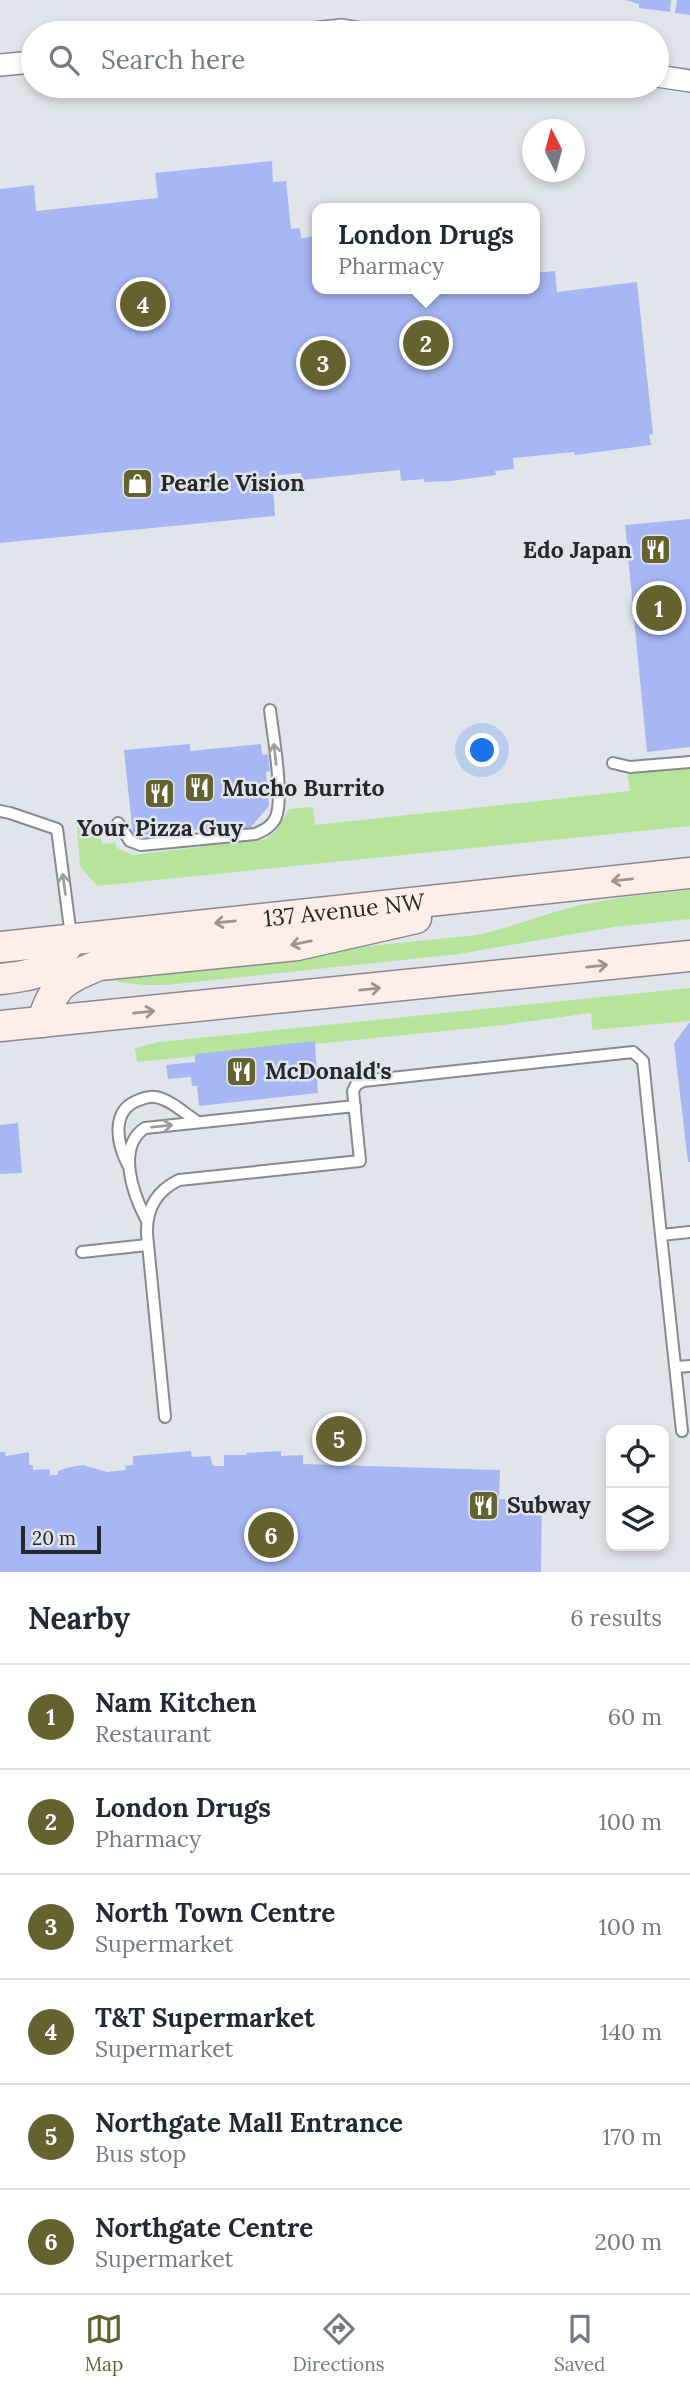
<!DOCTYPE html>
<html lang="en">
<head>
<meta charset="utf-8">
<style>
  :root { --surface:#fff; --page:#f2f2f3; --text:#1f2937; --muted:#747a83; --line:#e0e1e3; --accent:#64622f }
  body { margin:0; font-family:Lora,serif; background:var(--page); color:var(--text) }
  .controls { position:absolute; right:21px; bottom:21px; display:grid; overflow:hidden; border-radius:14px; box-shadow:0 4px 10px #0003 }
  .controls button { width:63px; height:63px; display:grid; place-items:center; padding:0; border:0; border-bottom:2px solid var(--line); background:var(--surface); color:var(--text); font:35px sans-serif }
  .compass { position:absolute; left:522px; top:119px; width:63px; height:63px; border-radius:50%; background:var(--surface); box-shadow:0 4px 10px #0003; rotate:354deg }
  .scale { position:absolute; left:21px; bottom:18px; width:80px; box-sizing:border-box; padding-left:7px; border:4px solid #262729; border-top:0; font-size:19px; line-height:24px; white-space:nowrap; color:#262729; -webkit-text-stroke:5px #e2e4eb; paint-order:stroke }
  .you { position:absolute; left:483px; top:751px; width:24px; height:24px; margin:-18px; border:5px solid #fff; border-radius:50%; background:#1a73e8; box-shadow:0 0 0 10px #1a73e833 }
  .badge { display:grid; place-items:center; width:46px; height:46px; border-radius:50%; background:var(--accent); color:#fff; font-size:23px; font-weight:700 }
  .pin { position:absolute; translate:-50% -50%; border:4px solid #fff; box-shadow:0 2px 7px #0006 }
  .popup { position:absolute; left:312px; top:203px; width:228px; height:91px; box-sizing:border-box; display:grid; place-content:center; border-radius:14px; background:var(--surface); filter:drop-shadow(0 2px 5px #0005); font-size:23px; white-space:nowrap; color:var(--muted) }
  .popup b { font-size:26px; color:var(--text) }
  .popup::after { content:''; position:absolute; left:50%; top:100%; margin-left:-14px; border:14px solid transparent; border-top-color:var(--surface) }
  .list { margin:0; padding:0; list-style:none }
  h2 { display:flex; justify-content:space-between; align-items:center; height:91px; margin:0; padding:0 28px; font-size:30px }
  h2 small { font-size:23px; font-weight:400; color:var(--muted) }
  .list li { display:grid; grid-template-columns:46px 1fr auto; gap:21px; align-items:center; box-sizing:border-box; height:105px; padding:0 28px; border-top:2px solid var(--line) }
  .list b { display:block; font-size:26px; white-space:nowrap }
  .list p { margin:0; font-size:23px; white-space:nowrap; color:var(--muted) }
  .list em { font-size:23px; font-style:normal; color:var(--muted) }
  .icon { flex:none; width:38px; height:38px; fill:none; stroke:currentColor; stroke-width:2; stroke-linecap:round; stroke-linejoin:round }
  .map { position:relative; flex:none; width:690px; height:1572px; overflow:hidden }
  .search { position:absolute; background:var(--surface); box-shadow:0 4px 10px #0003; left:21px; right:21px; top:21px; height:77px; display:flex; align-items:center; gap:18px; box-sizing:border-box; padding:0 24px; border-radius:38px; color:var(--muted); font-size:26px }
  .sheet { height:721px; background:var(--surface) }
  nav { display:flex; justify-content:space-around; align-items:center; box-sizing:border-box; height:98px; border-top:2px solid var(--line); background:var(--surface); font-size:19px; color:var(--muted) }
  nav a { display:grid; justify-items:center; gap:4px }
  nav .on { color:var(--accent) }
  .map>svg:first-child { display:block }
  .green { fill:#b7e49b }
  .building { fill:#a6b7f4 }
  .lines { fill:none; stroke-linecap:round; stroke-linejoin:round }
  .service-casing { stroke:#87898f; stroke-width:14 }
  .minor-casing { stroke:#87898f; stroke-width:24 }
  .secondary-casing { stroke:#87898f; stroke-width:33 }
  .service { stroke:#fff; stroke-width:10 }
  .minor { stroke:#fff; stroke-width:21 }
  .secondary { stroke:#feeee7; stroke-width:30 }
  .oneway { stroke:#9d9e9f }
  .oneway2 { stroke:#9d9492 }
  .labels { text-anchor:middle; stroke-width:5; stroke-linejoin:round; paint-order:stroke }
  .poi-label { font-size:23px; font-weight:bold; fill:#262729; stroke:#e2e4eb; text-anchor:start }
  .street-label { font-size:23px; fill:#262729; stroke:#e2e4eb }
</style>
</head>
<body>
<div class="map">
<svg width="690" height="1572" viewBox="0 0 690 1572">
  <rect width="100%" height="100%" fill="#e2e4eb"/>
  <!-- green -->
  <path class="green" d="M690,766V826L97,886L80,866L77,826L99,824L102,844L115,843L117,848L132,855L266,839L276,831L289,809L313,807L315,825L630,791L627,772Z
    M690,890V919L614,927L459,954L166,985H145L118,982L115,978V974L119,972L476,935C512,928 545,913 581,905C617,897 654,894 690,890Z
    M690,988V1021L592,1030L591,1013L503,1025L137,1062L135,1048L159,1042Z"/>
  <!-- building -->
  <path class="building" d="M625,0H671L670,12L639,8V4Z
    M677,0H690V15L675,13Z
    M272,161L273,182L286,181L291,229L300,228L301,238L318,236V289H534V273L555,271L557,292L637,282L653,434L649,435L651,445L575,455L574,452L513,458L514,469L495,471L496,475L451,481L424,482V479L401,481L400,470L302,480L301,473L272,476L275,516L0,543V189L34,185L36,211L158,198L155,173Z
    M690,519V747L647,752L625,525Z
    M190,744V751L261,744L262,755L268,754L270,771L266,772L269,806L250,828L204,833V829L133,836L124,750Z
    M690,1022V1162H688L674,1043Z
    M315,1041L318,1093L199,1106L197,1086H192L191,1077L168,1079L166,1065L195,1062V1054Z
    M18,1123L22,1173L0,1174V1125Z
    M191,1451L192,1457L210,1456L213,1466H224V1455H247L246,1453L281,1451V1456L303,1455V1464L500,1470L499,1499H542L541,1572H0V1452H5L6,1456L29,1452V1465H33V1470L50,1469V1475H58V1471L70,1467L83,1465L107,1472L126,1470L125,1466L133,1465V1456Z"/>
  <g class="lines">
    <defs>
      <path id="service" d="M613,763L630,767L690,762
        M0,811L10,813L57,829L71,936
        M118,823L130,841L141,845L255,834C265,830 272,826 276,817C284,796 273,735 270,710
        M128,1165C117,1144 110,1110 139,1100C144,1098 150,1096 155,1097C170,1099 185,1114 198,1122
        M146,1219C133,1194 116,1147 145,1128L355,1106
        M82,1252L147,1245
        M676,1367L690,1366
        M165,1417L147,1234C146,1209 156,1191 179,1180L360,1161L353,1091L356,1085L363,1081L633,1052L643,1061L661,1235
        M682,1431L661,1235L690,1232"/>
      <path id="minor" d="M313,33L342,30L361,33
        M0,65L33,62
        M657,76L690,81"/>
      <g id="secondary">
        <path id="s1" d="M0,947L690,873"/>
        <path d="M0,979C41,974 48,973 72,939"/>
        <path d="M42,1022C56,983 61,981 99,965L297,945L416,918"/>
        <path d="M0,1026L690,956"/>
      </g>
    </defs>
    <!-- service casing -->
    <use href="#service" class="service-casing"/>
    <!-- minor casing -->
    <use href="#minor" class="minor-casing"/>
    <!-- secondary casing -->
    <use href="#secondary" class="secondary-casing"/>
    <!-- service -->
    <use href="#service" class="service"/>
    <!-- minor -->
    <use href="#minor" class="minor"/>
    <!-- secondary -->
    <use href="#secondary" class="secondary"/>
  </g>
  <!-- one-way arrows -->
  <defs><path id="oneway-shaft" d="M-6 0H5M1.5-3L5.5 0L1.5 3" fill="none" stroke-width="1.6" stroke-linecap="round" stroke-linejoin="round" transform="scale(1.75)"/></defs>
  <g class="oneway">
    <use href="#oneway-shaft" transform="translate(275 754) rotate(-96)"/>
    <use href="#oneway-shaft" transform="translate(64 884) rotate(-98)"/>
    <use href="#oneway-shaft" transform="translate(162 1126) rotate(-6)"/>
  </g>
  <g class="oneway2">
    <use href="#oneway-shaft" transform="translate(622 880) rotate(174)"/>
    <use href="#oneway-shaft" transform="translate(225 922) rotate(174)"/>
    <use href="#oneway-shaft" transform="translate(301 943) rotate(169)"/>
    <use href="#oneway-shaft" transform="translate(597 966) rotate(-6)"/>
    <use href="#oneway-shaft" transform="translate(370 989) rotate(-6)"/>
    <use href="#oneway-shaft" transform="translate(144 1012) rotate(-6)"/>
  </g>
  <!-- icons -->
  <defs>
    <symbol id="shop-square" viewBox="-11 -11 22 22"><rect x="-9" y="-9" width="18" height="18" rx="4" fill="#64622f" stroke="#e2e4eb"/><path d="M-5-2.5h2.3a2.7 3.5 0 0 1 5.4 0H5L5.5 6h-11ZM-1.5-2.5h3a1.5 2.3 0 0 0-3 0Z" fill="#fff"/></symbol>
    <symbol id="restaurant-square" viewBox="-11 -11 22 22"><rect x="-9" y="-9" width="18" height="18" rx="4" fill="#64622f" stroke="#e2e4eb"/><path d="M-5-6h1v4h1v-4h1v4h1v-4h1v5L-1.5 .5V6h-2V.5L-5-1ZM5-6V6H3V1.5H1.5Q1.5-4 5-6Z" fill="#fff"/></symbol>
  </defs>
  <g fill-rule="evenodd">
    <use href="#shop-square" x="120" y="466" width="35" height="35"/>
    <use href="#restaurant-square" x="638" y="532" width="35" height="35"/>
    <use href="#restaurant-square" x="182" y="770" width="35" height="35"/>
    <use href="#restaurant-square" x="142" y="776" width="35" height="35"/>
    <use href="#restaurant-square" x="224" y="1054" width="35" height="35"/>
    <use href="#restaurant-square" x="466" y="1488" width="35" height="35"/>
  </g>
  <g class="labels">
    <!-- poi labels -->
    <g class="poi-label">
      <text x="160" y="491">Pearle Vision</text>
      <text x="632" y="558" text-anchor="end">Edo Japan</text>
      <text x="222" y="796">Mucho Burrito</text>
      <text x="160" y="836" text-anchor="middle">Your Pizza Guy</text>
      <text x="265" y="1079">McDonald's</text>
      <text x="507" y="1513">Subway</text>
    </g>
    <!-- street labels -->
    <g class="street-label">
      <text dy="8" stroke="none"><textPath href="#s1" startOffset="346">137 Avenue NW</textPath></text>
    </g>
  </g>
</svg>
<div class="controls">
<button><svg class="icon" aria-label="locate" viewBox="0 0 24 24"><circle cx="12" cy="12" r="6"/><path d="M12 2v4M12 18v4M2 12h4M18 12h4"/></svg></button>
<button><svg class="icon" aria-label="layers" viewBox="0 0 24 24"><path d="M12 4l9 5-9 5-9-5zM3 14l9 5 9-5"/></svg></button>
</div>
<svg class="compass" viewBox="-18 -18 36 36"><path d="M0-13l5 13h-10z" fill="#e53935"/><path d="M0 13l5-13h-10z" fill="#747a83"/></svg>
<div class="scale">20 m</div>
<div class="you"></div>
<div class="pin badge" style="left:659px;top:608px">1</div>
<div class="pin badge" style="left:426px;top:343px">2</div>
<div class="popup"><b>London Drugs</b>Pharmacy</div>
<div class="pin badge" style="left:323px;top:363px">3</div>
<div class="pin badge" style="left:143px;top:304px">4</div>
<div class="pin badge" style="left:339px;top:1439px">5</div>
<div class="pin badge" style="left:271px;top:1535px">6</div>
<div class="search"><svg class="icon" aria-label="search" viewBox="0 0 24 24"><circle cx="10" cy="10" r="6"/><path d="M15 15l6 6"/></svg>Search here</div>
</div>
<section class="sheet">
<h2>Nearby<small>6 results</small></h2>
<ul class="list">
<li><span class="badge">1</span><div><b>Nam Kitchen</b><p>Restaurant</p></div><em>60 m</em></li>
<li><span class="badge">2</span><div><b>London Drugs</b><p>Pharmacy</p></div><em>100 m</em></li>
<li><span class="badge">3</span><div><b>North Town Centre</b><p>Supermarket</p></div><em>100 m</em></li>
<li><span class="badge">4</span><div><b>T&amp;T Supermarket</b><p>Supermarket</p></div><em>140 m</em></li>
<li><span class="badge">5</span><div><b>Northgate Mall Entrance</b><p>Bus stop</p></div><em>170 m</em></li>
<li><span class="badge">6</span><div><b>Northgate Centre</b><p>Supermarket</p></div><em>200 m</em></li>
</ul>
</section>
<nav>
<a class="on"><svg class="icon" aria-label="map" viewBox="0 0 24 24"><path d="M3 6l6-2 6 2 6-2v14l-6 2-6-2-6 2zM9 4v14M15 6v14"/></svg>Map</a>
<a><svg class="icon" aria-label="directions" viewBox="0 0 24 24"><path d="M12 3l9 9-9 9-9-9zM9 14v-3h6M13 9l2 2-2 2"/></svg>Directions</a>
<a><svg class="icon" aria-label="saved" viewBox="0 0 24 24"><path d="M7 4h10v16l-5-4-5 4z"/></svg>Saved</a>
</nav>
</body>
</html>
